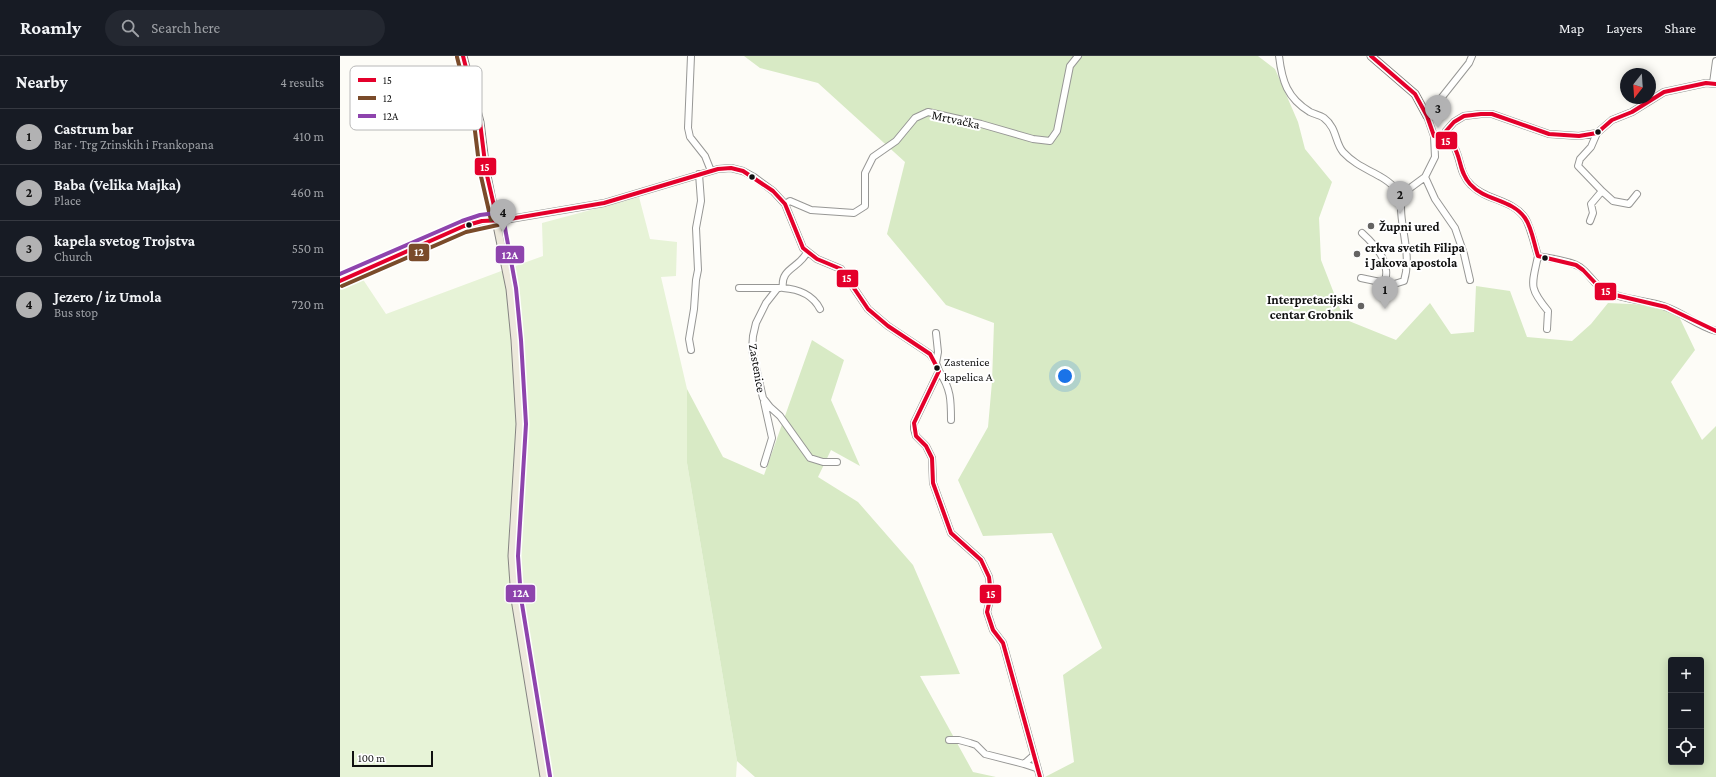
<!DOCTYPE html>
<html lang="en">
<head>
<meta charset="utf-8">
<style>
  :root { --surface:#171b24; --page:#242831; --text:#f1f3f6; --muted:#9ea1a6; --line:#363941; --accent:#b2b2b3 }
  body { margin:0; font-family:"Crimson Pro",serif; background:var(--page); color:var(--text) }
  .controls { position:absolute; right:12px; bottom:12px; display:grid; overflow:hidden; border-radius:4px; box-shadow:0 2px 10px #0003 }
  .controls button { width:36px; height:36px; display:grid; place-items:center; padding:0; border:0; border-bottom:1px solid var(--line); background:var(--surface); color:var(--text); font:20px sans-serif }
  .compass { position:absolute; left:1280px; top:12px; width:36px; height:36px; border-radius:50%; background:var(--surface); box-shadow:0 2px 10px #0003; rotate:197deg }
  .scale { position:absolute; left:12px; bottom:10px; width:81px; box-sizing:border-box; padding-left:4px; border:2px solid #111; border-top:0; font-size:11px; line-height:14px; white-space:nowrap; color:#111; -webkit-text-stroke:3px #fff; paint-order:stroke }
  .you { position:absolute; left:725px; top:320px; width:14px; height:14px; margin:-10px; border:3px solid #fff; border-radius:50%; background:#1a73e8; box-shadow:0 0 0 6px #1a73e833 }
  .badge { display:grid; place-items:center; width:26px; height:26px; border-radius:50%; background:var(--accent); color:#111; font-size:13px; font-weight:700 }
  .pin { position:absolute; translate:-50% -33px; filter:drop-shadow(0 1px 2px #0008) }
  .pin::after { content:''; position:absolute; top:21px; width:14px; height:12px; background:inherit; clip-path:polygon(0 0,100% 0,50% 100%) }
  .list { margin:0; padding:0; list-style:none }
  h2 { display:flex; justify-content:space-between; align-items:center; height:52px; margin:0; padding:0 16px; font-size:17px }
  h2 small { font-size:13px; font-weight:400; color:var(--muted) }
  .list li { display:grid; grid-template-columns:26px 1fr auto; gap:12px; align-items:center; box-sizing:border-box; height:56px; padding:0 16px; border-top:1px solid var(--line) }
  .list b { display:block; font-size:15px; white-space:nowrap }
  .list p { margin:0; font-size:13px; white-space:nowrap; color:var(--muted) }
  .list em { font-size:13px; font-style:normal; color:var(--muted) }
  .icon { flex:none; width:22px; height:22px; fill:none; stroke:currentColor; stroke-width:2; stroke-linecap:round; stroke-linejoin:round }
  .map { position:relative; flex:none; width:1376px; height:721px; overflow:hidden }
  header { display:flex; align-items:center; gap:24px; box-sizing:border-box; height:56px; padding:0 20px; background:var(--surface); border-bottom:1px solid var(--line) }
  header strong { font-size:19px }
  nav { display:flex; gap:22px; margin-inline-start:auto; font-size:14px }
  .search { width:280px; height:36px; background:var(--page); display:flex; align-items:center; gap:10px; box-sizing:border-box; padding:0 14px; border-radius:22px; color:var(--muted); font-size:15px }
  main { display:flex }
  aside { flex:1; background:var(--surface) }
  .map>svg:first-child { display:block }
  .green { fill:#e7f3d7 }
  .forest { fill:#d8eac5; fill-rule:evenodd }
  .lines { fill:none; stroke-linecap:round; stroke-linejoin:round }
  .minor-casing { stroke:#979795; stroke-width:8 }
  .major-casing { stroke:#858482; stroke-width:9 }
  .minor { stroke:#fffffe; stroke-width:6 }
  .major { stroke:#ede9dc; stroke-width:7 }
  .bus-1-casing { stroke:#fff; stroke-width:7 }
  .bus-2-casing { stroke:#fff; stroke-width:7 }
  .bus-3-casing { stroke:#fff; stroke-width:7 }
  .bus-1 { stroke:#e4002b; stroke-width:4 }
  .bus-2 { stroke:#7a4b2a; stroke-width:4 }
  .bus-3 { stroke:#8e44ad; stroke-width:4 }
  .bus-dot { fill:#111; stroke:#fff; stroke-width:1.5 }
  .poi-dot { fill:#646362; stroke:#fff; stroke-width:1.5 }
  .labels { text-anchor:middle; stroke-width:4; stroke-linejoin:round; paint-order:stroke }
  .bus-label { font-size:12px; fill:#111; stroke:#fff; text-anchor:start }
  .street-label { font-size:13px; fill:#111; stroke:#fff }
  .poi-label { font-size:13px; font-weight:bold; fill:#111; stroke:#fff; text-anchor:start }
  .key { fill:#fff; stroke:#b8b8b8; stroke-width:1 }
  .key-label { font-size:11px; fill:#111 }
  .line-badge { stroke:#fff; stroke-width:1.5 }
  .badge-label { font-size:11px; text-anchor:middle; font-weight:bold; fill:#fff }
</style>
</head>
<body>
<header>
<strong>Roamly</strong>
<div class="search"><svg class="icon" aria-label="search" viewBox="0 0 24 24"><circle cx="10" cy="10" r="6"/><path d="M15 15l6 6"/></svg>Search here</div>
<nav><a>Map</a><a>Layers</a><a>Share</a></nav>
</header>
<main>
<aside>
<h2>Nearby<small>4 results</small></h2>
<ul class="list">
<li><span class="badge">1</span><div><b>Castrum bar</b><p>Bar · Trg Zrinskih i Frankopana</p></div><em>410 m</em></li>
<li><span class="badge">2</span><div><b>Baba (Velika Majka)</b><p>Place</p></div><em>460 m</em></li>
<li><span class="badge">3</span><div><b>kapela svetog Trojstva</b><p>Church</p></div><em>550 m</em></li>
<li><span class="badge">4</span><div><b>Jezero / iz Umola</b><p>Bus stop</p></div><em>720 m</em></li>
</ul>
</aside>
<div class="map">
<svg width="1376" height="721" viewBox="0 0 1376 721">
  <rect width="100%" height="100%" fill="#fdfcf7"/>
  <!-- green -->
  <path class="green" d="M299,141L310,183L337,186L336,220L321,221L347,333V407L397,705L396,721H208L178,538L175,500L184,366L179,293L170,212L203,200L202,167Z
    M164,214L172,280L177,371L175,417L169,465V498L171,538L202,721H0V227L20,219L46,258Z"/>
  <!-- forest -->
  <path class="forest" d="M404,0H918L935,13L958,66L965,93L992,126L979,162L981,204L1004,263L1056,284L1090,247L1111,278L1134,276L1136,230L1170,235L1187,281L1232,285L1251,268L1268,247L1334,250L1355,294L1331,326L1362,384L1376,370V721H705L734,706L723,619L762,592L712,477L643,480L618,424L648,371L652,326L654,267L606,249L547,178L565,106L478,27L420,12ZM1331,604H1361V706H1331Z
    M472,284L504,304L491,344L520,410L491,394L478,421L518,446L573,509L620,618L580,620L633,716L656,721H415L397,705L347,407V333L383,401L424,419Z"/>
  <g class="lines">
    <defs>
      <path id="minor" d="M351,0L348,72L350,81L365,100L371,115
        M939,0C942,25 947,42 970,56C974,58 980,59 984,62C997,72 995,87 1003,96C1014,108 1027,113 1041,121C1049,125 1056,133 1062,138
        M1132,0L1129,7L1087,60L1094,80C1126,83 1113,112 1131,129C1147,145 1172,143 1185,162C1190,169 1195,191 1198,200C1211,203 1229,204 1240,211C1249,217 1254,229 1264,234C1283,245 1306,243 1326,251C1343,257 1358,270 1376,275
        M1373,27L1376,5
        M1094,80L1095,101L1085,121L1095,143L1115,172L1124,198L1130,224
        M1104,81L1106,75L1114,66L1124,60L1141,58H1152L1209,78L1239,80L1257,77L1272,64L1292,56L1324,36L1366,27L1376,28
        M1262,135L1273,145L1289,148L1297,138
        M445,148L450,145L471,154L514,157L525,150V117L533,101L556,85L575,62L588,56L641,68L693,83L710,85L717,75L730,10L738,0
        M157,163L164,164L264,147L378,113L391,112L403,115L414,121L433,135L445,148L463,192L477,203L501,213L528,253L548,270L590,298L596,307L599,315L574,367V373L576,380L586,390L592,402L593,427L611,477L641,504L649,521L651,539L647,556L653,574L663,587L700,721
        M1250,165L1253,157L1251,148L1262,135L1238,110L1240,103L1251,91L1257,77
        M1022,177C1032,186 1045,200 1046,214C1047,219 1045,223 1045,227L1051,229L1064,225C1073,195 1057,168 1062,138L1085,121
        M467,196C460,212 440,212 443,232C458,233 473,239 480,253
        M1198,200C1192,229 1188,231 1208,255L1207,273
        M1021,222L1045,227
        M399,232H440
        M437,233L426,247L416,267L413,280L412,294L423,342L430,351L440,360L470,402L483,406H497
        M596,277L598,296L596,307
        M351,294L349,283L354,253L356,224L358,214L356,172L361,145L359,118
        M599,315C611,333 611,344 611,364
        M424,346L432,382L424,408
        M609,684H619L630,687L636,689L645,698L684,708
        M693,700L684,708L696,712"/>
      <path id="major" d="M123,0L140,66L146,115L170,233L175,284L180,368L172,500L175,543L204,721
        M1031,0L1075,38L1087,60
        M0,225L124,170L142,165L157,163"/>
    </defs>
    <!-- minor casing -->
    <use href="#minor" class="minor-casing"/>
    <!-- major casing -->
    <use href="#major" class="major-casing"/>
    <!-- minor -->
    <use href="#minor" class="minor"/>
    <!-- major -->
    <use href="#major" class="major"/>
    <defs>
      <path id="bus-1" d="M123,0L140,66L146,115L157,163
        M1031,0L1075,38L1087,60L1094,80C1127,87 1113,109 1130,128C1145,145 1172,143 1185,162C1192,172 1194,188 1198,200L1236,209L1243,214L1260,232L1271,238L1326,251L1376,275
        M1104,81L1106,75L1114,66L1124,60L1141,58H1152L1209,78L1239,80L1257,77L1272,64L1292,56L1324,36L1366,27L1376,28
        M0,225L124,170L142,165L164,164L264,147L378,113L391,112L403,115L433,135L445,148L463,192L477,203L501,213L528,253L548,270L590,298L599,315L574,367L576,380L586,390L592,402L593,427L611,477L641,504L649,521L651,539L647,556L653,574L663,587L700,721"/>
      <path id="bus-2" d="M117,1L134,67L140,116L151,164
        M2,230L126,176L158,169"/>
      <path id="bus-3" d="M0,218L122,165L140,159L156,157L160,158L163,161L176,232L181,284L186,368L178,500L181,542L210,720"/>
    </defs>
    <!-- bus-1 casing -->
    <use href="#bus-1" class="bus-1-casing"/>
    <!-- bus-2 casing -->
    <use href="#bus-2" class="bus-2-casing"/>
    <!-- bus-3 casing -->
    <use href="#bus-3" class="bus-3-casing"/>
    <!-- bus-1 -->
    <use href="#bus-1" class="bus-1"/>
    <!-- bus-2 -->
    <use href="#bus-2" class="bus-2"/>
    <!-- bus-3 -->
    <use href="#bus-3" class="bus-3"/>
  </g>
  <!-- markers -->
  <g class="bus-dot">
    <circle cx="1258" cy="76" r="3.5"/>
    <circle cx="412" cy="121" r="3.5"/>
    <circle cx="129" cy="169" r="3.5"/>
    <circle cx="1205" cy="202" r="3.5"/>
    <circle cx="597" cy="312" r="3.5"/>
  </g>
  <g class="poi-dot">
    <circle cx="1031" cy="170" r="4"/>
    <circle cx="1017" cy="198" r="4"/>
    <circle cx="1021" cy="250" r="4"/>
  </g>
  <g class="labels">
    <!-- bus labels -->
    <g class="bus-label">
      <text x="604" y="310">Zastenice<tspan x="604" dy="15">kapelica A</tspan></text>
    </g>
    <!-- street labels -->
    <g class="street-label">
      <text transform="translate(616 63) rotate(12)" y="5">Mrtvačka</text>
      <text transform="translate(418 312) rotate(80)" y="5">Zastenice</text>
    </g>
    <!-- poi labels -->
    <g class="poi-label">
      <text x="1039" y="175">Župni ured</text>
      <text x="1025" y="196">crkva svetih Filipa<tspan x="1025" dy="15">i Jakova apostola</tspan></text>
      <text x="1013" y="248" text-anchor="end">Interpretacijski<tspan x="1013" dy="15">centar Grobnik</tspan></text>
    </g>
  </g>
  <!-- legend -->
  <rect x="10" y="10" width="132" height="64" rx="6" class="key"/>
  <rect x="18" y="22" width="18" height="4" fill="#e4002b"/>
  <rect x="18" y="40" width="18" height="4" fill="#7a4b2a"/>
  <rect x="18" y="58" width="18" height="4" fill="#8e44ad"/>
  <g class="key-label">
    <text x="43" y="28">15</text>
    <text x="43" y="46">12</text>
    <text x="43" y="64">12A</text>
  </g>
  <g class="line-badge">
    <rect x="1095" y="75" width="23" height="19" rx="4" fill="#e4002b"/>
    <rect x="134" y="101" width="23" height="19" rx="4" fill="#e4002b"/>
    <rect x="68" y="187" width="22" height="19" rx="4" fill="#7a4b2a"/>
    <rect x="155" y="189" width="30" height="19" rx="4" fill="#8e44ad"/>
    <rect x="496" y="213" width="23" height="19" rx="4" fill="#e4002b"/>
    <rect x="1254" y="226" width="23" height="19" rx="4" fill="#e4002b"/>
    <rect x="165" y="528" width="31" height="19" rx="4" fill="#8e44ad"/>
    <rect x="639" y="528" width="23" height="20" rx="4" fill="#e4002b"/>
  </g>
  <g class="badge-label">
    <text x="1106" y="89">15</text>
    <text x="145" y="115">15</text>
    <text x="79" y="200">12</text>
    <text x="170" y="203">12A</text>
    <text x="507" y="226">15</text>
    <text x="1266" y="239">15</text>
    <text x="181" y="541">12A</text>
    <text x="651" y="542">15</text>
  </g>
</svg>
<div class="controls">
<button>+</button>
<button>−</button>
<button><svg class="icon" aria-label="locate" viewBox="0 0 24 24"><circle cx="12" cy="12" r="6"/><path d="M12 2v4M12 18v4M2 12h4M18 12h4"/></svg></button>
</div>
<svg class="compass" viewBox="-18 -18 36 36"><path d="M0-13l5 13h-10z" fill="#e53935"/><path d="M0 13l5-13h-10z" fill="#9ea1a6"/></svg>
<div class="scale">100 m</div>
<div class="you"></div>
<div class="pin badge" style="left:1045px;top:253px">1</div>
<div class="pin badge" style="left:1060px;top:158px">2</div>
<div class="pin badge" style="left:1098px;top:72px">3</div>
<div class="pin badge" style="left:163px;top:176px">4</div>
</div>
</main>
</body>
</html>
